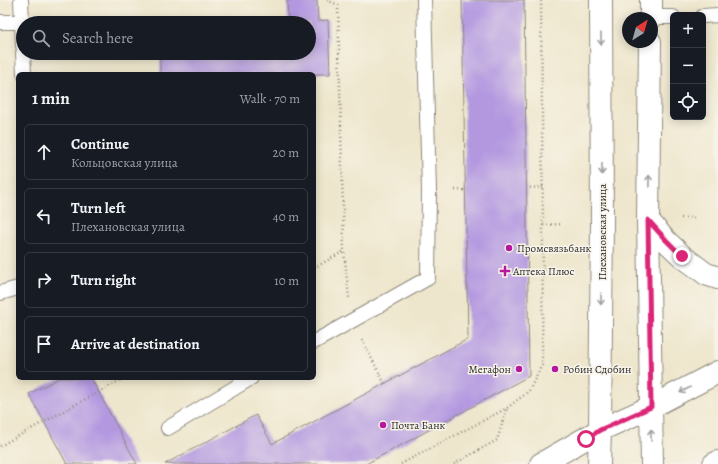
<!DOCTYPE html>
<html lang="en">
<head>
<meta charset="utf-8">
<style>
  :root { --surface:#171b24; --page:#20242c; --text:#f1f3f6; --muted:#9ea1a6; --line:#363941 }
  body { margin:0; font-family:Alegreya,serif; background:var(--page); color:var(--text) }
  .controls { position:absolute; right:12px; top:12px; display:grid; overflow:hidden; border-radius:6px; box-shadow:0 2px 10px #0003 }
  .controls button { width:36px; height:36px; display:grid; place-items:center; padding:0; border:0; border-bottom:1px solid var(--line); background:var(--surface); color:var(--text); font:20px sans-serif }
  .compass { position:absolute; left:622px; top:12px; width:36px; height:36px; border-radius:50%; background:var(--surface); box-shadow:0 2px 10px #0003; rotate:37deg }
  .stop { position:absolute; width:12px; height:12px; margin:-9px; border:3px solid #db2777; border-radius:50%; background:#fff }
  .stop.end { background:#db2777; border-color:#fff; box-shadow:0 1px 4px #0008 }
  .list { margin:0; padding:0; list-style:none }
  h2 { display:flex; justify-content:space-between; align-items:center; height:52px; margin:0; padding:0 16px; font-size:17px }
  h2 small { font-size:13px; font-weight:400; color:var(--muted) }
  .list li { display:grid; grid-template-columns:26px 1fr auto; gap:12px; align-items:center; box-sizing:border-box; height:56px; margin:0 8px 8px; padding:0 8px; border:1px solid var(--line); border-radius:6px }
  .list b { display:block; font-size:15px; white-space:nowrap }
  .list p { margin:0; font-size:13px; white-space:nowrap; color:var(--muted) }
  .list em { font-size:13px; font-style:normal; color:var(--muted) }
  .icon { flex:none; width:22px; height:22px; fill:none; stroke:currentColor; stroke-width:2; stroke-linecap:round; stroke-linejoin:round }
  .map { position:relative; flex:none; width:718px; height:464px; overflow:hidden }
  .search { position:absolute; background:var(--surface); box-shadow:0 2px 10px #0003; left:16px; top:16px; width:300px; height:44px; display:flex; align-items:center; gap:10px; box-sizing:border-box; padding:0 14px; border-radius:22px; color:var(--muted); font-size:15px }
  .panel { position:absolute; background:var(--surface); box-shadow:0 2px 10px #0003; left:16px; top:72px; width:300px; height:308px; border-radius:6px }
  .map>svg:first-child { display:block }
  .building { fill:#b398e0 }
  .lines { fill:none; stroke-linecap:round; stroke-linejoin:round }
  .service-casing { stroke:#8c887c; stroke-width:16 }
  .primary-casing { stroke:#8c887c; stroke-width:24 }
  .path { stroke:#8c887c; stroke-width:2.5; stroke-dasharray:1 3; stroke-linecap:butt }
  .service { stroke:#fff; stroke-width:14 }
  .primary { stroke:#fff; stroke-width:22 }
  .oneway { stroke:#a0a0a0 }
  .route { stroke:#db2777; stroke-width:5 }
  .poi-dot { fill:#b5179e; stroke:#f7f3e8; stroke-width:1.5 }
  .labels { text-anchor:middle; stroke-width:3; stroke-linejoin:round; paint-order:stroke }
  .street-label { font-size:11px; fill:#2b2b2b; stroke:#f7f3e8 }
  .poi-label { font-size:11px; fill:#2b2b2b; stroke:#f7f3e8; text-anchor:start }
</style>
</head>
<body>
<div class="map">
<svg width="718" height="464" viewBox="0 0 718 464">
  <rect width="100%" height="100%" fill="#f7f3e8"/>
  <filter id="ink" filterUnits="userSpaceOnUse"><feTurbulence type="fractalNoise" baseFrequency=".025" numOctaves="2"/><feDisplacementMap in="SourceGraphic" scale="8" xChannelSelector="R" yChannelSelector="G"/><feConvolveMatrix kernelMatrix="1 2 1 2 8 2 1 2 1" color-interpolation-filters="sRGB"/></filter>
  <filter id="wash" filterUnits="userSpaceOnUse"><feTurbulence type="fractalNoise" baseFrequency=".012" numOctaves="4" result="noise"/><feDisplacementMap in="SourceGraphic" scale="16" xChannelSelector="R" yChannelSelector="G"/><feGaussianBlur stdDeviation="0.9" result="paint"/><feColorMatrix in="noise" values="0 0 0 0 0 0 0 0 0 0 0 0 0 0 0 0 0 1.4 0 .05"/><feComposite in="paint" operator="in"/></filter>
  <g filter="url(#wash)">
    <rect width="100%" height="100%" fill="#eee6cc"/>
    <g id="blocks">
      <!-- building -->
      <path class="building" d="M287,0H317L318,21L328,20L330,74H160V53H309V23H247L288,22Z
        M462,0H524L529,376L366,464H165L256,415L272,444L468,339Z
        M59,378H91L137,464H67L29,394Z"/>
    </g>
  </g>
  <g filter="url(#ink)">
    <use href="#blocks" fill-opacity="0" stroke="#8c887c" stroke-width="1"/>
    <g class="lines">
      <defs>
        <path id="service" d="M21,0L23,46
          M703,16L718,15
          M651,17H673
          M0,22H22
          M23,53L24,74
          M0,293L18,288
          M314,342L428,278L429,191L424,0
          M168,428L251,378"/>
        <path id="primary" d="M651,0V18
          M650,42L648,220L652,464
          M648,220L665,240L682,256L706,274L718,278
          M541,464L600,430L651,407L718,372
          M599,464L600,430L602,223L601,0
          M714,464L718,462"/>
      </defs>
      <!-- service casing -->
      <use href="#service" class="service-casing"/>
      <!-- primary casing -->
      <use href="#primary" class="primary-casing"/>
      <!-- path -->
      <path class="path" d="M327,0L338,5L344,251L349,298
        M526,188L543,187
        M451,190H465
        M681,218H696
        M543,225L563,224
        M314,268L344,251
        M362,340L385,384
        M0,446L124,378
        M401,464L507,408L529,391L542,365L543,225L541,0
        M454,464L497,440L507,408"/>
      <!-- service -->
      <use href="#service" class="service"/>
      <!-- primary -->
      <use href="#primary" class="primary"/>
    </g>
    <!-- one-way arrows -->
    <defs><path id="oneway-shaft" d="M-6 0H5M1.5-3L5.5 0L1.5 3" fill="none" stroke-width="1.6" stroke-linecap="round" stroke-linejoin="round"/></defs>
    <g class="oneway">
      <use href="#oneway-shaft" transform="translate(601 39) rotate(90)"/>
      <use href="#oneway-shaft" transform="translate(602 169) rotate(90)"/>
      <use href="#oneway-shaft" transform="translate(649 181) rotate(-89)"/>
      <use href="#oneway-shaft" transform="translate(601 299) rotate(91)"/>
      <use href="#oneway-shaft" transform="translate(685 390) rotate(153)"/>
      <use href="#oneway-shaft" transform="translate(651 435) rotate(-91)"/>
    </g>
  </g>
  <g class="lines" filter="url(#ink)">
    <!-- route -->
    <path class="route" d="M586,439L600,430L651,407L648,220L666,240L682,256"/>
  </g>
  <!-- markers -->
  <g class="poi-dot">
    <circle cx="509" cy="248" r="4"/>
    <path d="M503 265h4v4h4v4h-4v4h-4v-4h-4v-4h4z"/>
    <circle cx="519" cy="369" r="4"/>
    <circle cx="555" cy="369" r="4"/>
    <circle cx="383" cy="425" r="4"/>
  </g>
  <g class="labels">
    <!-- street labels -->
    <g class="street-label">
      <text transform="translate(602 232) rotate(-90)" y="4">Плехановская улица</text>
    </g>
    <!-- poi labels -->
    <g class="poi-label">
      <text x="517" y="252">Промсвязьбанк</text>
      <text x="513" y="275">Аптека Плюс</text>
      <text x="511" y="373" text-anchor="end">Мегафон</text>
      <text x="563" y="373">Робин Сдобин</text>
      <text x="391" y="429">Почта Банк</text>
    </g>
  </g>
</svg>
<div class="controls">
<button>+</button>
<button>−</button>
<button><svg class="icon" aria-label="locate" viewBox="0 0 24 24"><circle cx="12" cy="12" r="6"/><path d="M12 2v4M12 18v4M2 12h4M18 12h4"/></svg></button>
</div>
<svg class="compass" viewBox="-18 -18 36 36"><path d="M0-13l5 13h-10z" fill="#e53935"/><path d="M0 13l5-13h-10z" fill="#9ea1a6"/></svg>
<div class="stop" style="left:586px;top:439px"></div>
<div class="stop end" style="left:682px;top:256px"></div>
<div class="search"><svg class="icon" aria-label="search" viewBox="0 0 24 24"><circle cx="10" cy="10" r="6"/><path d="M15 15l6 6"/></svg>Search here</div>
<section class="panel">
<h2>1 min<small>Walk · 70 m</small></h2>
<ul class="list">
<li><svg class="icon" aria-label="ahead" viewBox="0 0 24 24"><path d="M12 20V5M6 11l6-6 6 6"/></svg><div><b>Continue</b><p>Кольцовская улица</p></div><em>20 m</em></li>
<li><svg class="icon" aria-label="left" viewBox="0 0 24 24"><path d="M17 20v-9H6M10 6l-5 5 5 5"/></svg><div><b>Turn left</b><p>Плехановская улица</p></div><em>40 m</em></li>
<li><svg class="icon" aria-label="right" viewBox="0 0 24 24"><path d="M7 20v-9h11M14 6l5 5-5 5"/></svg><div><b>Turn right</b></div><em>10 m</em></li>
<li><svg class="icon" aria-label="arrive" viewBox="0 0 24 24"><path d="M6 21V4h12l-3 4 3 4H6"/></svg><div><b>Arrive at destination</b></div></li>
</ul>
</section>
</div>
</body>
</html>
